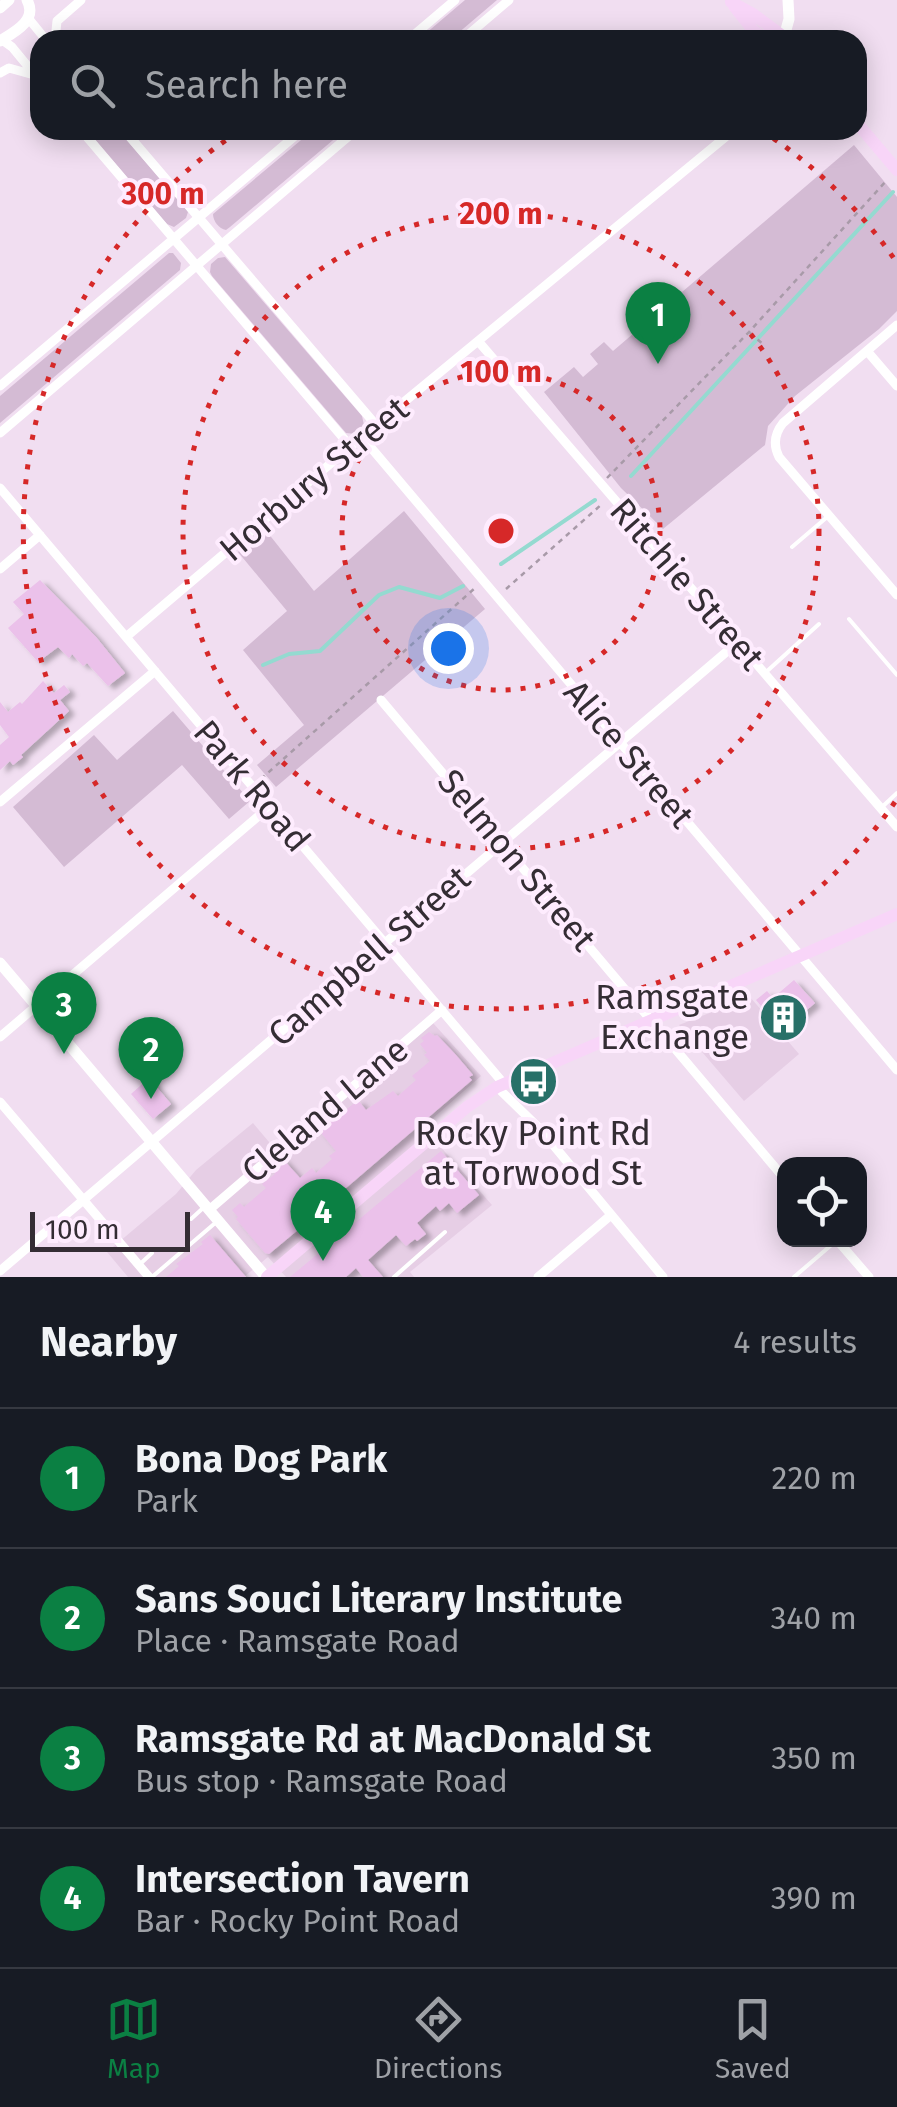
<!DOCTYPE html>
<html lang="en">
<head>
<meta charset="utf-8">
<style>
  :root { --surface:#171b24; --page:#242831; --text:#f1f3f6; --muted:#9ea1a6; --line:#363941; --accent:#0b8043 }
  body { margin:0; font-family:"Fira Sans",sans-serif; background:var(--page); color:var(--text) }
  .controls { position:absolute; right:30px; bottom:30px; display:grid; overflow:hidden; border-radius:20px; box-shadow:0 5px 25px #0003 }
  .controls button { width:90px; height:90px; display:grid; place-items:center; padding:0; border:0; border-bottom:2px solid var(--line); background:var(--surface); color:var(--text); font:50px sans-serif }
  .scale { position:absolute; left:30px; bottom:25px; width:160px; box-sizing:border-box; padding-left:10px; border:5px solid #342d34; border-top:0; font-size:28px; line-height:35px; white-space:nowrap; color:#342d34; -webkit-text-stroke:8px #feecfe; paint-order:stroke }
  .you { position:absolute; left:448px; top:648px; width:35px; height:35px; margin:-25px; border:8px solid #fff; border-radius:50%; background:#1a73e8; box-shadow:0 0 0 15px #1a73e833 }
  .badge { display:grid; place-items:center; width:65px; height:65px; border-radius:50%; background:var(--accent); color:#fff; font-size:32px; font-weight:700 }
  .pin { position:absolute; translate:-50% -82px; filter:drop-shadow(0 2px 5px #0008) }
  .pin::after { content:''; position:absolute; top:52px; width:35px; height:30px; background:inherit; clip-path:polygon(0 0,100% 0,50% 100%) }
  .list { margin:0; padding:0; list-style:none }
  h2 { display:flex; justify-content:space-between; align-items:center; height:130px; margin:0; padding:0 40px; font-size:42px }
  h2 small { font-size:32px; font-weight:400; color:var(--muted) }
  .list li { display:grid; grid-template-columns:65px 1fr auto; gap:30px; align-items:center; box-sizing:border-box; height:140px; padding:0 40px; border-top:2px solid var(--line) }
  .list b { display:block; font-size:38px; white-space:nowrap }
  .list p { margin:0; font-size:32px; white-space:nowrap; color:var(--muted) }
  .list em { font-size:32px; font-style:normal; color:var(--muted) }
  .icon { flex:none; width:55px; height:55px; fill:none; stroke:currentColor; stroke-width:2; stroke-linecap:round; stroke-linejoin:round }
  .map { position:relative; flex:none; width:897px; height:1277px; overflow:hidden }
  .search { position:absolute; background:var(--surface); box-shadow:0 5px 25px #0003; left:30px; right:30px; top:30px; height:110px; display:flex; align-items:center; gap:25px; box-sizing:border-box; padding:0 35px; border-radius:30px; color:var(--muted); font-size:38px }
  .sheet { height:690px; background:var(--surface) }
  nav { display:flex; justify-content:space-around; align-items:center; box-sizing:border-box; height:140px; border-top:2px solid var(--line); background:var(--surface); font-size:28px; color:var(--muted) }
  nav a { display:grid; justify-items:center; gap:5px }
  nav .on { color:var(--accent) }
  .map>svg:first-child { display:block }
  .built { fill:#e6cee5 }
  .green { fill:#d4bbd4 }
  .lines { fill:none; stroke-linecap:round; stroke-linejoin:round }
  .stream { stroke:#94dad0; stroke-width:4 }
  .building { fill:#ebc1ea; filter:url(#shadow) }
  .path { stroke:#a89aa8; stroke-width:2.5; stroke-dasharray:5 5; stroke-linecap:butt }
  .lane { stroke:#fff; stroke-width:4 }
  .street { stroke:#fff; stroke-width:9 }
  .secondary { stroke:#fff; stroke-width:11 }
  .primary { stroke:#f8d5f8; stroke-width:12 }
  .ring { fill:none; stroke:#d62828; stroke-width:5; stroke-dasharray:5 10 }
  .labels { text-anchor:middle; stroke-width:8; stroke-linejoin:round; paint-order:stroke }
  .street-label { font-size:35px; fill:#342d34; stroke:#feecfe }
  .poi-label { font-size:35px; fill:#342d34; stroke:#feecfe; text-anchor:end }
  .centre { fill:#d62828; stroke:#feecfe; stroke-width:5 }
  .ring-label { font-size:30px; text-anchor:middle; font-weight:bold; fill:#d62828; stroke:#feecfe; stroke-width:8; stroke-linejoin:round; paint-order:stroke }
</style>
</head>
<body>
<div class="map">
<svg width="897" height="1277" viewBox="0 0 897 1277">
  <defs>
    <filter id="shadow"><feDropShadow dx="6" dy="3.5" stdDeviation="2.5" flood-color="#0004"/></filter>
  </defs>
  <rect width="100%" height="100%" fill="#f1def1"/>
  <!-- built -->
  <path class="built" d="M750,997L799,1054L744,1101L679,1025Z
    M433,1023L481,1076L423,1127L492,1205L410,1272L414,1277H286L268,1257L244,1277H128L107,1252L176,1194L196,1170L253,1123L280,1155Z"/>
  <!-- green -->
  <path class="green" d="M465,0H497L450,40H418Z
    M87,130H118L186,209L188,212L186,218L174,227L167,224Z
    M313,130H345L230,227L226,230C219,229 213,221 213,214Z
    M854,145L897,197V311L879,329L795,396L768,426L765,445L663,529L621,488L544,392L574,367L583,377L598,364L590,354L604,342L613,351Z
    M169,253H173L181,263L180,270L0,423V396Z
    M225,257L362,416L364,425L356,434L346,433L212,276L210,272L211,264L218,258Z
    M404,511L485,609L276,787L257,765L304,725L243,650L287,611L238,552L264,528L314,591Z
    M173,711L250,801L229,819L182,765L64,867L13,807L94,735L117,760Z"/>
  <g class="lines">
    <!-- stream -->
    <path class="stream" d="M631,476L893,192
      M501,564L595,500
      M263,665L289,654L320,651L379,595L399,587L440,598L463,586"/>
  </g>
  <!-- building -->
  <path class="building" d="M40,580L96,637L125,673L108,686L87,663L83,666L72,654L69,658L58,647L38,662L8,628L24,614L13,602Z
    M43,681L54,693L64,685L70,692L60,700L69,711L21,755L23,757L13,765L10,761L0,770V745L9,737L0,725V702L8,712L20,702L22,704Z
    M794,980L815,1003L782,1031L756,1000L767,991L773,998Z
    M429,1032L435,1036L437,1035L456,1055L473,1075L469,1077L472,1080L311,1218L314,1221L302,1231L299,1229L269,1254L265,1253L236,1219L238,1217L232,1210L240,1203L244,1207L266,1188L262,1184L275,1174L270,1168L282,1158L300,1178L312,1168L316,1173L332,1159L329,1156L336,1151L317,1128L333,1115L336,1118L358,1100L366,1110L393,1091L398,1096L416,1080L412,1076L430,1061L424,1055L427,1053L420,1044L424,1041L421,1038Z
    M149,1078L171,1104L153,1119L131,1094Z
    M441,1151L479,1195L457,1213L449,1203L440,1211L436,1206L417,1223L426,1234L417,1241L415,1239L406,1246L396,1235L368,1260L383,1277H363L356,1268L346,1277H290Z
    M210,1235L246,1277H166L179,1266L176,1264L203,1244L201,1242Z"/>
  <g class="lines">
    <!-- path -->
    <path class="path" d="M750,333L764,345
      M607,478L749,332L887,180
      M506,589L602,504
      M261,779L475,588"/>
    <!-- lane -->
    <path class="lane" d="M792,547L826,518
      M849,619L897,675
      M765,673L819,624
      M881,808L897,793
      M191,1219L202,1209
      M139,1265L152,1253
      M152,1277L214,1224
      M394,1277L445,1232
      M794,1277L836,1241"/>
    <!-- street -->
    <path class="street" d="M29,19L46,40
      M2,40L12,47L40,81
      M55,40L57,21L81,0
      M408,40L455,0
      M462,40L509,0
      M0,73L9,68L34,75
      M81,130L351,447
      M124,130L376,425
      M897,325L783,423C775,433 773,445 779,457L897,595
      M478,341L897,827
      M867,351L897,386
      M0,386L302,130
      M0,433L356,130
      M362,437L897,1070
      M0,488L504,1084
      M0,569L40,535
      M126,637L376,425L734,130
      M381,700L784,1178
      M0,802L155,671
      M0,1037L269,807
      M497,1087L540,1129L663,1277
      M0,1102L149,1277
      M209,1210L442,1010
      M837,1240L869,1277
      M0,1271L738,642
      M538,1277L611,1215"/>
    <!-- secondary -->
    <path class="secondary" d="M0,8L9,0
      M784,37L789,19L788,0
      M0,41C15,32 38,20 27,0
      M0,963L266,1277"/>
    <!-- primary -->
    <path class="primary" d="M731,2L753,14L788,40
      M734,6L753,30L766,40
      M857,123L897,170
      M267,1277L467,1107L497,1087L897,914"/>
  </g>
  <!-- distance rings -->
  <g class="ring">
    <circle cx="501" cy="531" r="159"/>
    <circle cx="501" cy="531" r="318"/>
    <path d="M895 802A478 478 0 1 1 241 130M761 130A478 478 0 0 1 895 260"/>
  </g>
  <!-- icons -->
  <defs>
    <symbol id="building-disc" viewBox="-11 -11 22 22"><circle r="9.5" fill="#287068" stroke="#feecfe"/><path d="M-4-6H4V6H1V3H-1V6H-4ZM-2.5-4.3h1.7v1.8h-1.7ZM.8-4.3h1.7v1.8H.8ZM-2.5-1h1.7V.8h-1.7ZM.8-1h1.7V.8H.8Z" fill="#fff"/></symbol>
    <symbol id="bus-disc" viewBox="-11 -11 22 22"><circle r="9.5" fill="#287068" stroke="#feecfe"/><path d="M-5-6H5V4H4V6H2V4H-2V6H-4V4H-5ZM-3.5-4V0h7V-4ZM-3.5 1.2v1.5H-2V1.2ZM2 1.2v1.5H3.5V1.2Z" fill="#fff"/></symbol>
  </defs>
  <g fill-rule="evenodd">
    <use href="#building-disc" x="756" y="990" width="55" height="55"/>
    <use href="#bus-disc" x="506" y="1054" width="55" height="55"/>
  </g>
  <g class="labels">
    <!-- street labels -->
    <g class="street-label">
      <text transform="translate(314 479) rotate(-40)" y="12">Horbury Street</text>
      <text transform="translate(687 584) rotate(49)" y="12">Ritchie Street</text>
      <text transform="translate(629 754) rotate(50)" y="12">Alice Street</text>
      <text transform="translate(252 786) rotate(50)" y="12">Park Road</text>
      <text transform="translate(517 860) rotate(50)" y="12">Selmon Street</text>
      <text transform="translate(369 956) rotate(-41)" y="12">Campbell Street</text>
      <text transform="translate(325 1110) rotate(-40)" y="12">Cleland Lane</text>
    </g>
    <!-- poi labels -->
    <g class="poi-label">
      <text x="749" y="1009">Ramsgate<tspan x="749" dy="40">Exchange</tspan></text>
      <text x="533" y="1145" text-anchor="middle">Rocky Point Rd<tspan x="533" dy="40">at Torwood St</tspan></text>
    </g>
  </g>
  <circle cx="501" cy="531" r="15" class="centre"/>
  <g class="ring-label">
    <text x="163" y="204">300 m</text>
    <text x="501" y="224">200 m</text>
    <text x="501" y="382">100 m</text>
  </g>
</svg>
<div class="controls">
<button><svg class="icon" aria-label="locate" viewBox="0 0 24 24"><circle cx="12" cy="12" r="6"/><path d="M12 2v4M12 18v4M2 12h4M18 12h4"/></svg></button>
</div>
<div class="scale">100 m</div>
<div class="you"></div>
<div class="pin badge" style="left:658px;top:364px">1</div>
<div class="pin badge" style="left:151px;top:1099px">2</div>
<div class="pin badge" style="left:64px;top:1054px">3</div>
<div class="pin badge" style="left:323px;top:1261px">4</div>
<div class="search"><svg class="icon" aria-label="search" viewBox="0 0 24 24"><circle cx="10" cy="10" r="6"/><path d="M15 15l6 6"/></svg>Search here</div>
</div>
<section class="sheet">
<h2>Nearby<small>4 results</small></h2>
<ul class="list">
<li><span class="badge">1</span><div><b>Bona Dog Park</b><p>Park</p></div><em>220 m</em></li>
<li><span class="badge">2</span><div><b>Sans Souci Literary Institute</b><p>Place · Ramsgate Road</p></div><em>340 m</em></li>
<li><span class="badge">3</span><div><b>Ramsgate Rd at MacDonald St</b><p>Bus stop · Ramsgate Road</p></div><em>350 m</em></li>
<li><span class="badge">4</span><div><b>Intersection Tavern</b><p>Bar · Rocky Point Road</p></div><em>390 m</em></li>
</ul>
</section>
<nav>
<a class="on"><svg class="icon" aria-label="map" viewBox="0 0 24 24"><path d="M3 6l6-2 6 2 6-2v14l-6 2-6-2-6 2zM9 4v14M15 6v14"/></svg>Map</a>
<a><svg class="icon" aria-label="directions" viewBox="0 0 24 24"><path d="M12 3l9 9-9 9-9-9zM9 14v-3h6M13 9l2 2-2 2"/></svg>Directions</a>
<a><svg class="icon" aria-label="saved" viewBox="0 0 24 24"><path d="M7 4h10v16l-5-4-5 4z"/></svg>Saved</a>
</nav>
</body>
</html>
